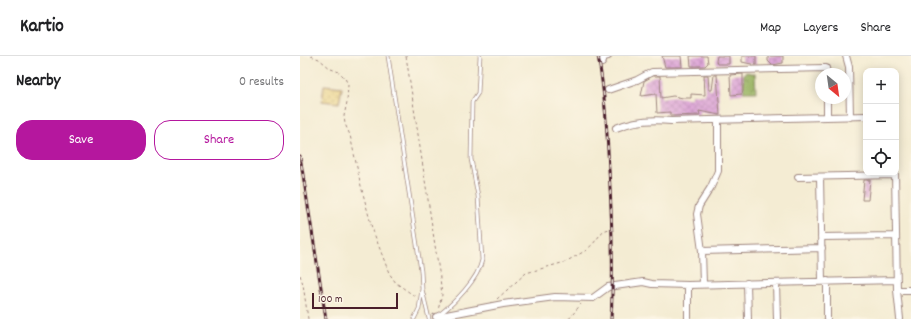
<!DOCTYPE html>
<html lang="en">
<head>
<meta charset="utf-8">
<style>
  :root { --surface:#fff; --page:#f6f6f6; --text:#202124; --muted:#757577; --line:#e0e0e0; --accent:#b5179e }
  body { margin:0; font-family:Dekko,sans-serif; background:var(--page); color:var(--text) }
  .controls { position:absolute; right:12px; top:12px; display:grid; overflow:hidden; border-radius:8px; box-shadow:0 2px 10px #0003 }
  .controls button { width:36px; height:36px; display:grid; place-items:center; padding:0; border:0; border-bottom:1px solid var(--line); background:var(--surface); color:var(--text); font:20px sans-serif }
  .compass { position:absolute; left:515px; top:12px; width:36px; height:36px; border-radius:50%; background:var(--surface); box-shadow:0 2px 10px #0003; rotate:151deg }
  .scale { position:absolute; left:12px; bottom:10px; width:86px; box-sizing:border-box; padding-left:4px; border:2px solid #4a1f2b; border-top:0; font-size:11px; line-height:14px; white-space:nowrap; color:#4a1f2b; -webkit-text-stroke:3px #fcf5e5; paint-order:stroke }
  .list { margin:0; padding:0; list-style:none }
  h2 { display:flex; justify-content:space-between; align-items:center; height:52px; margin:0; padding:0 16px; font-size:17px }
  h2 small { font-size:13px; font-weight:400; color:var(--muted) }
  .actions { display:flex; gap:8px; padding:12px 16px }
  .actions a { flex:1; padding:9px 0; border:1px solid var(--accent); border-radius:16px; text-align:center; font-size:14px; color:var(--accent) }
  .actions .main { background:var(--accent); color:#fff }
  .icon { flex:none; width:22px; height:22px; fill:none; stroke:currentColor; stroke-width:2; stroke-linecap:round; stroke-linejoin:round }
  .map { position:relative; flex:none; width:611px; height:263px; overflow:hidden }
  header { display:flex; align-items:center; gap:24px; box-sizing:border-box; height:56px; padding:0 20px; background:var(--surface); border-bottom:1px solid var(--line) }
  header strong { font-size:19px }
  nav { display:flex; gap:22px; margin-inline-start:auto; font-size:14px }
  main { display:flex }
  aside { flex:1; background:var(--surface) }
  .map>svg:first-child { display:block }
  .forest { fill:url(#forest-crowns); stroke:#736a49 }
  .sand { fill:url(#sand-dots); stroke:#9c7c64 }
  .building { fill:url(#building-cross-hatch) }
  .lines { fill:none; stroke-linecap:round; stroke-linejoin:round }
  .lane-casing { stroke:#9f867f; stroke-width:4.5 }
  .street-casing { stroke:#9f867f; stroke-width:8 }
  .path { stroke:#9f867f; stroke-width:1; stroke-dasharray:3 3; stroke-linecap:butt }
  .lane { stroke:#fff; stroke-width:3 }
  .street { stroke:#fff; stroke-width:6 }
  .rail-casing { stroke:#4a1f2b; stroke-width:3 }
  .rail { stroke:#fcf5e5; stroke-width:1.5; stroke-dasharray:4.5; stroke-linecap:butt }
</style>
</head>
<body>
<header>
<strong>Kartio</strong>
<nav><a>Map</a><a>Layers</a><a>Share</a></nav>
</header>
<main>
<aside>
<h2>Nearby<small>0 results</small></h2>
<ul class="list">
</ul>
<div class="actions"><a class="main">Save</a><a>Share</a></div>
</aside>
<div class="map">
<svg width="611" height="263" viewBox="0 0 611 263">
  <defs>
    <pattern id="forest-crowns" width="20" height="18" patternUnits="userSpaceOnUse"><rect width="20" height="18" fill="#9cb667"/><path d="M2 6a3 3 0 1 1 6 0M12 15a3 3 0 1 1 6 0" fill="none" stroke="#819355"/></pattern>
    <pattern id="sand-dots" width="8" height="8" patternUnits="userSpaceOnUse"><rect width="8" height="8" fill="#eeda9e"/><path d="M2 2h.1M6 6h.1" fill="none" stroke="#cebb88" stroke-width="1.8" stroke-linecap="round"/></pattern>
    <pattern id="building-cross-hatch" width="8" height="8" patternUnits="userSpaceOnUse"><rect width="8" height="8" fill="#da9fd6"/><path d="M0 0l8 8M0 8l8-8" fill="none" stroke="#b381ae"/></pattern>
  </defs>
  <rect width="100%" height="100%" fill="#fcf5e5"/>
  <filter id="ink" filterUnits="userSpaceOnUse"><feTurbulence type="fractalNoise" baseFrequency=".025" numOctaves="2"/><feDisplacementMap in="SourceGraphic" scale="8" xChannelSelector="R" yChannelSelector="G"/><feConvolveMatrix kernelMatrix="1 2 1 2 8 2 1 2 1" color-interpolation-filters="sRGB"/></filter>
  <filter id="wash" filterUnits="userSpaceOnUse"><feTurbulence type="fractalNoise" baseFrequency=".012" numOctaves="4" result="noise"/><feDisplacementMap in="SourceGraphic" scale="16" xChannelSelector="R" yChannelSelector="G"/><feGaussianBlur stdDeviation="0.9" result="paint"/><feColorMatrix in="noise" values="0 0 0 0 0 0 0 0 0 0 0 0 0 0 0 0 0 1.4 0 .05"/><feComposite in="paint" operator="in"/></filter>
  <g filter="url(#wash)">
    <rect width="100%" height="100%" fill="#f4ecd3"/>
    <!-- forest -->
    <path class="forest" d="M447,16L455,18L456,36H443V18Z"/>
    <!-- sand -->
    <path class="sand" d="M24,29L42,31L39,47L22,45Z"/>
    <g id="blocks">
      <!-- building -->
      <path class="building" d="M362,0H381L382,11H365Z
        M390,0H407L408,7L405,10H391Z
        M417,0H429V8H417L416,5Z
        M442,0H456V9L442,6Z
        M468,0H483V7L472,9L468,5Z
        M443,18V35L442,38L431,39L430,19Z
        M404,19H408L409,34H412L414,19H417L420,59L399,55L400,59L371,60H370V56L357,57L356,38L341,40L344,25L353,20H360L361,42L373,40L383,42H391V38L405,39Z
        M564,124H570L568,144H562Z"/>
    </g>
  </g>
  <g filter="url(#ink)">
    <use href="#blocks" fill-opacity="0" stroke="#9f867f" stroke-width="1"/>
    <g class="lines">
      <defs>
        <path id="lane" d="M88,0L121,215L122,233
          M139,259C154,247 178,224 182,204L178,140L171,103L172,46L178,37L180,0
          M114,263L119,253L122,233L129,263"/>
        <path id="street" d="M546,0L549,11L550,61
          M302,7L304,1L308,0
          M308,34L337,24L352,16L526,12L527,18
          M527,42V61
          M316,72C334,64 352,63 371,65L566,60
          M595,117L597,234L600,263
          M498,121L595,119
          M520,121L522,225
          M521,181L596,180
          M402,195L522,192
          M527,225V263
          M447,227L448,263
          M476,227L477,263
          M403,228L402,195L397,158L399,150L411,131L418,115V64
          M597,234H611
          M136,261L203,248L255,241L293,242L308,231L343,226L352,228L388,229L597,224
          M388,263V229"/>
      </defs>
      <!-- lane casing -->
      <use href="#lane" class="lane-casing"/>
      <!-- street casing -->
      <use href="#street" class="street-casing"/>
      <!-- path -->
      <path class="path" d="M11,0L19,3L31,13L39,16L45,22L48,29L47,46L44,60L45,68L50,79L61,130L72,172L89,217L96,227L116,241
        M106,0L140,222L142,239L138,254
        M0,219L3,228L8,263
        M197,243L226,217L265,206L285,195L293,188L303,175L312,172
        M269,263L281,248"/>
      <!-- lane -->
      <use href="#lane" class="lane"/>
      <!-- street -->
      <use href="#street" class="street"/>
      <defs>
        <path id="rail" d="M298,0C305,37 307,75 309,113C312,163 314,213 311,263
          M0,100L26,263"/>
      </defs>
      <!-- rail casing -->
      <use href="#rail" class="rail-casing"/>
      <!-- rail -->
      <use href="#rail" class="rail"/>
    </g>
  </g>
</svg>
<div class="controls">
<button>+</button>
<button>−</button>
<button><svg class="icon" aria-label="locate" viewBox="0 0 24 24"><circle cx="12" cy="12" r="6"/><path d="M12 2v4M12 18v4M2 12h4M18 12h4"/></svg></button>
</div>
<svg class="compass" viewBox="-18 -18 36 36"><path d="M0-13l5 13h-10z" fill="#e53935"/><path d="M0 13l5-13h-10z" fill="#757577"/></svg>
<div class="scale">100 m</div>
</div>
</main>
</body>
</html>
